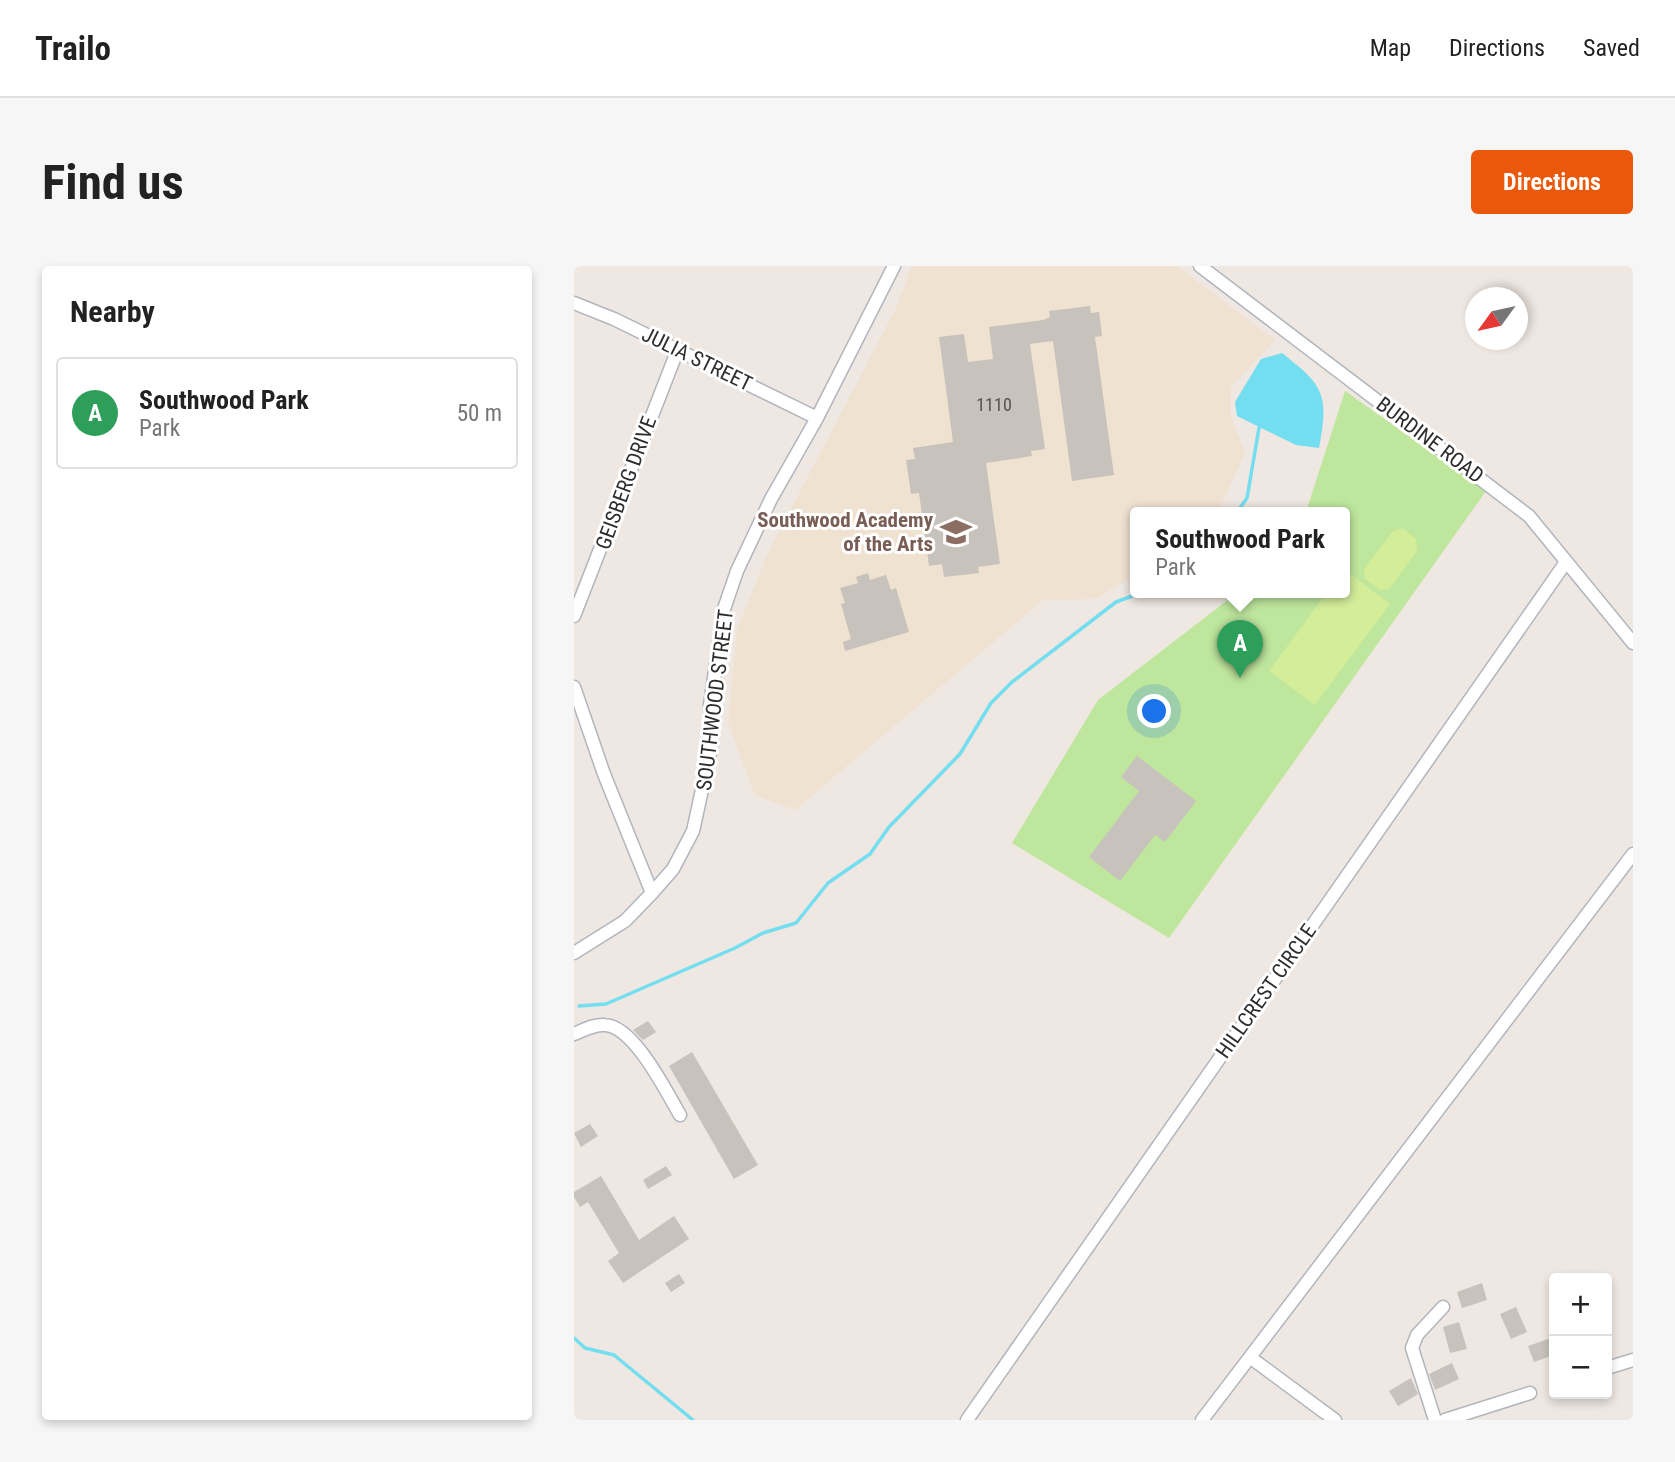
<!DOCTYPE html>
<html lang="en">
<head>
<meta charset="utf-8">
<style>
  :root { --surface:#fff; --page:#f6f6f6; --text:#222; --muted:#767676; --line:#e0e0e0; --accent:#ea580c }
  body { margin:0; font-family:"Roboto Condensed",sans-serif; background:var(--page); color:var(--text) }
  .controls { position:absolute; right:21px; bottom:21px; display:grid; overflow:hidden; border-radius:7px; box-shadow:0 4px 10px #0003 }
  .controls button { width:63px; height:63px; display:grid; place-items:center; padding:0; border:0; border-bottom:2px solid var(--line); background:var(--surface); color:var(--text); font:35px sans-serif }
  .compass { position:absolute; left:891px; top:21px; width:63px; height:63px; border-radius:50%; background:var(--surface); box-shadow:0 4px 10px #0003; rotate:237deg }
  .you { position:absolute; left:581px; top:446px; width:24px; height:24px; margin:-18px; border:5px solid #fff; border-radius:50%; background:#1a73e8; box-shadow:0 0 0 10px #1a73e833 }
  .badge { display:grid; place-items:center; width:46px; height:46px; border-radius:50%; background:var(--accent); color:#fff; font-size:23px; font-weight:700 }
  .pin { position:absolute; translate:-50% -58px; filter:drop-shadow(0 2px 4px #0008) }
  .pin::after { content:''; position:absolute; top:37px; width:24px; height:21px; background:inherit; clip-path:polygon(0 0,100% 0,50% 100%) }
  .popup { position:absolute; left:556px; top:241px; width:220px; height:91px; box-sizing:border-box; display:grid; place-content:center; border-radius:7px; background:var(--surface); filter:drop-shadow(0 2px 5px #0005); font-size:23px; white-space:nowrap; color:var(--muted) }
  .popup b { font-size:26px; color:var(--text) }
  .popup::after { content:''; position:absolute; left:50%; top:100%; margin-left:-14px; border:14px solid transparent; border-top-color:var(--surface) }
  .list { margin:0; padding:0; list-style:none }
  h2 { display:flex; justify-content:space-between; align-items:center; height:91px; margin:0; padding:0 28px; font-size:30px }
  h2 small { font-size:23px; font-weight:400; color:var(--muted) }
  .list li { display:grid; grid-template-columns:46px 1fr auto; gap:21px; align-items:center; box-sizing:border-box; height:112px; margin:0 14px 14px; padding:0 14px; border:2px solid var(--line); border-radius:7px }
  .list b { display:block; font-size:26px; white-space:nowrap }
  .list p { margin:0; font-size:23px; white-space:nowrap; color:var(--muted) }
  .list em { font-size:23px; font-style:normal; color:var(--muted) }
  .map { position:relative; flex:none; width:1059px; height:1154px; overflow:hidden; border-radius:7px }
  header { display:flex; align-items:center; gap:42px; box-sizing:border-box; height:98px; padding:0 35px; background:var(--surface); border-bottom:2px solid var(--line) }
  header strong { font-size:33px }
  nav { display:flex; gap:38px; margin-inline-start:auto; font-size:24px }
  .intro { display:flex; align-items:center; justify-content:space-between; box-sizing:border-box; height:168px; padding:0 42px }
  h1 { margin:0; font-size:49px }
  .button { padding:18px 32px; border-radius:7px; background:var(--accent); color:#fff; font-size:24px; font-weight:700 }
  main { display:flex; gap:42px; padding:0 42px }
  aside { flex:1; background:var(--surface); border-radius:7px; box-shadow:0 4px 10px #0003 }
  .map>svg:first-child { display:block }
  .education { fill:#f0e2d1 }
  .green { fill:#bee69d }
  .pitch { fill:#d3ed99 }
  .water { fill:#74def1 }
  .lines { fill:none; stroke-linecap:round; stroke-linejoin:round }
  .stream { stroke:#74def1; stroke-width:3.5 }
  .building { fill:#c8c2bc }
  .minor-casing { stroke:#b1b5be; stroke-width:15 }
  .minor { stroke:#fff; stroke-width:12 }
  .labels { text-anchor:middle; stroke-width:6; stroke-linejoin:round; paint-order:stroke }
  .number-label { font-size:18px; fill:#545352 }
  .street-label { font-size:21px; fill:#2e2e2e; stroke:#fff }
  .education-label { font-size:21px; font-weight:bold; fill:#785e54; stroke:#fff; text-anchor:end }
</style>
</head>
<body>
<header>
<strong>Trailo</strong>
<nav><a>Map</a><a>Directions</a><a>Saved</a></nav>
</header>
<div class="intro"><h1>Find us</h1><a class="button">Directions</a></div>
<main>
<aside>
<h2>Nearby<small></small></h2>
<ul class="list">
<li><span class="badge" style="background:#2e9e5b">A</span><div><b>Southwood Park</b><p>Park</p></div><em>50 m</em></li>
</ul>
</aside>
<div class="map">
<svg width="1059" height="1154" viewBox="0 0 1059 1154">
  <rect width="100%" height="100%" fill="#efe7e1"/>
  <!-- education -->
  <path class="education" d="M338,0H603L701,74L657,121V151L671,187L644,246H561V309L522,333L469,334L221,544L181,529L154,457L163,363L194,287L322,42Z"/>
  <!-- green -->
  <path class="green" d="M771,125L912,225L595,672L438,577L524,434L664,326H771V246H732Z"/>
  <!-- pitch -->
  <path class="pitch" d="M829,262L842,273L843,285L815,323L806,324L791,313L790,303L819,265Z
    M771,304L816,338L741,439L695,405L753,326H771Z"/>
  <!-- water -->
  <path class="water" d="M708,87C750,120 755,128 745,182L722,179L663,150L661,136L687,93Z"/>
  <g class="lines">
    <!-- stream -->
    <path class="stream" d="M663,246L673,232L685,162
      M5,740L32,738L161,682L189,667L222,657L254,617L296,588L315,561L386,488L417,437L438,416L542,336L569,326
      M0,1072L11,1082L40,1089L119,1154"/>
  </g>
  <!-- building -->
  <path class="building" d="M516,40L517,47L525,46L528,70L521,71L540,209L498,215L479,75L456,78L471,183L457,185L458,190L412,197L426,298L404,301L405,307L370,311L368,298L355,300L345,227L337,228L332,194L341,193L339,182L379,176L365,71L390,68L394,96L419,93L415,61L469,54L476,51L475,45Z
    M294,307L296,314L312,309L317,324L322,322L335,366L271,385L269,376L277,373L267,338L271,337L266,322L284,317L282,311Z
    M563,490L622,535L591,576L581,569L546,615L515,591L565,525L547,511Z
    M74,755L82,766L69,774L59,764Z
    M118,786L184,899L160,913L95,800Z
    M16,858L24,870L7,881L0,867Z
    M92,900L98,909L74,923L69,914Z
    M27,910L65,974L100,950L115,973L49,1017L34,995L45,987L14,936L6,941L0,931V926Z
    M105,1008L111,1017L97,1026L91,1017Z
    M908,1017L913,1034L888,1042L883,1026Z
    M942,1041L953,1066L937,1073L926,1048Z
    M885,1056L893,1083L876,1087L869,1061Z
    M980,1071V1089L960,1096L954,1080Z
    M878,1097L885,1113L861,1124L855,1108Z
    M837,1112L844,1128L824,1140L815,1125Z"/>
  <g class="lines">
    <defs>
      <path id="minor" d="M626,0L955,250L1059,377
        M0,37L40,53L243,152
        M0,350L104,83
        M0,421L30,508L78,627
        M0,687L51,655L78,627L99,603L119,565L138,478L136,439L150,343L163,305L197,233L243,152L320,0
        M0,768C10,764 20,758 31,759C60,760 93,827 106,849
        M677,1092L761,1154
        M1033,1102L1059,1094
        M393,1154L992,296
        M628,1154L1059,588
        M861,1154L838,1082L843,1069L869,1041
        M871,1154L956,1127"/>
    </defs>
    <!-- minor casing -->
    <use href="#minor" class="minor-casing"/>
    <!-- minor -->
    <use href="#minor" class="minor"/>
  </g>
  <!-- icons -->
  <defs>
    <symbol id="school-bare" viewBox="-9 -9 18 18"><path d="M0-5L7-2L0 1L-7-2ZM-4 1L0 2.5L4 1V4Q0 6-4 4Z" fill="#8d6e63" stroke="#fff" stroke-width="2.5" paint-order="stroke"/></symbol>
  </defs>
  <g fill-rule="evenodd">
    <use href="#school-bare" x="360" y="244" width="44" height="44"/>
  </g>
  <g class="labels">
    <!-- number labels -->
    <g class="number-label">
      <text x="420" y="145">1110</text>
    </g>
    <!-- street labels -->
    <g class="street-label">
      <text transform="translate(123 93) rotate(26)" y="7">JULIA STREET</text>
      <text transform="translate(856 174) rotate(37)" y="7">BURDINE ROAD</text>
      <text transform="translate(52 217) rotate(-70)" y="7">GEISBERG DRIVE</text>
      <text transform="translate(141 434) rotate(-83)" y="7">SOUTHWOOD STREET</text>
      <text transform="translate(692 725) rotate(-55)" y="7">HILLCREST CIRCLE</text>
    </g>
    <!-- education labels -->
    <g class="education-label">
      <text x="359" y="261">Southwood Academy<tspan x="359" dy="24">of the Arts</tspan></text>
    </g>
  </g>
</svg>
<div class="controls">
<button>+</button>
<button>−</button>
</div>
<svg class="compass" viewBox="-18 -18 36 36"><path d="M0-13l5 13h-10z" fill="#e53935"/><path d="M0 13l5-13h-10z" fill="#767676"/></svg>
<div class="you"></div>
<div class="pin badge" style="left:666px;top:412px;background:#2e9e5b">A</div>
<div class="popup"><b>Southwood Park</b>Park</div>
</div>
</main>
</body>
</html>
